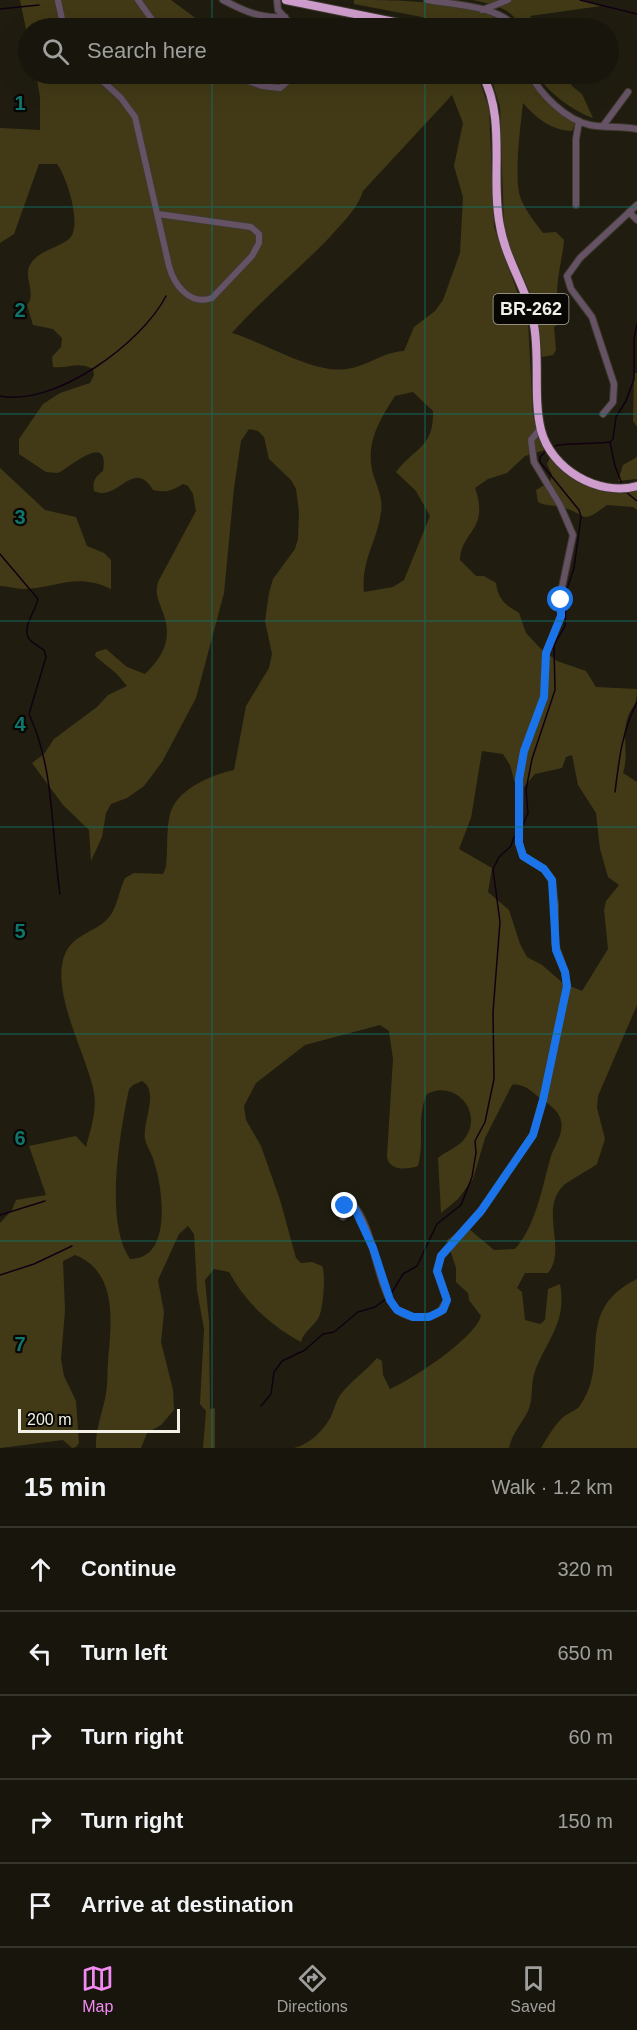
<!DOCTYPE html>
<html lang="en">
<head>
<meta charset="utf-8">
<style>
  :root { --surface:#18160c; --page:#211f15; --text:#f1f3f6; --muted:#9f9f9d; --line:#36352d; --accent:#f38af2 }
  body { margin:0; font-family:Arial,sans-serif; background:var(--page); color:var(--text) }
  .scale { position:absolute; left:18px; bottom:15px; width:162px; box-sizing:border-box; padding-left:6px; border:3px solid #f2f0e7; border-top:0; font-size:16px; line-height:21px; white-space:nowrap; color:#f2f0e7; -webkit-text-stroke:4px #080703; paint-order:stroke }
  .stop { position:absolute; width:18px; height:18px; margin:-14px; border:4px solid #1a73e8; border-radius:50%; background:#fff }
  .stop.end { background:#1a73e8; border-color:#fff; box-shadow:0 2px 6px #0008 }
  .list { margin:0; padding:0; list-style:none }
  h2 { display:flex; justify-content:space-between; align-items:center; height:78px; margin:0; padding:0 24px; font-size:26px }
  h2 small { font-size:20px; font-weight:400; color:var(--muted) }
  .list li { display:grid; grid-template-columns:39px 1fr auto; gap:18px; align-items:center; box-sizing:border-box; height:84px; padding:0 24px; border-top:2px solid var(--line) }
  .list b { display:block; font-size:22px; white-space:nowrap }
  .list em { font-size:20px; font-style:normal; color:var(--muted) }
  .icon { flex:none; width:33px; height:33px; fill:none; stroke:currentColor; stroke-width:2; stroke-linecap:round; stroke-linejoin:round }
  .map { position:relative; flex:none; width:637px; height:1448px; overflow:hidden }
  .search { position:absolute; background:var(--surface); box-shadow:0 6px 24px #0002; left:18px; right:18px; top:18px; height:66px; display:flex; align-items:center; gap:15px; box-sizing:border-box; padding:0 21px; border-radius:33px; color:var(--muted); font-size:22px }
  .sheet { height:498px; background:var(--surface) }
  nav { display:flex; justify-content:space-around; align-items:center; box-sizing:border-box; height:84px; border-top:2px solid var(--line); background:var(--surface); font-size:16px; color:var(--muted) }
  nav a { display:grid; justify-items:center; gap:3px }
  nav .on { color:var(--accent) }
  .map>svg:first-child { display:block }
  .green { fill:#423a16; fill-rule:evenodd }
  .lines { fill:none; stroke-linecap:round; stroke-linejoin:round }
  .stream { stroke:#110012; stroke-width:1.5 }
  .minor-casing { stroke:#3d3b2e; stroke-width:8 }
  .highway-casing { stroke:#3d3b2e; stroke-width:10 }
  .minor { stroke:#665265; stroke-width:6 }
  .highway { stroke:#cf9dcd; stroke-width:8 }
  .route { stroke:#1a73e8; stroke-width:8 }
  .grid { fill:none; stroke:#0f766e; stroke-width:1.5; stroke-opacity:0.55 }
  .labels { text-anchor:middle; stroke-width:4.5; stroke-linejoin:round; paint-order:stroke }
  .shield { fill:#080703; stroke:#acaaa3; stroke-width:1.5 }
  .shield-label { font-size:18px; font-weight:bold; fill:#f2f0e7 }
  .grid-label { font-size:20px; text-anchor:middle; font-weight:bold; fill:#0f766e; stroke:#080703; stroke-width:4.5; stroke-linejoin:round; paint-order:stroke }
</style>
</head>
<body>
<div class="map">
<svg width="637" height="1448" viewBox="0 0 637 1448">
  <rect width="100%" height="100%" fill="#201d10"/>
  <!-- green -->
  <path class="green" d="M20,0H171L209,28H28V39Z
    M354,0C393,0 484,0 510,28H449L422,17L354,4Z
    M473,0H580L601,6L530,16L537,28H523C510,8 496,5 473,0Z
    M364,17L422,28H361L360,23Z
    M36,74H477L489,108L494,227L528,322L533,416L545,450L525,456L507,473L488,479L475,488C490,530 461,531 460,560L476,576H484L496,583C498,599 505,605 519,613L526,633L540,648L557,661L586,671L596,687L637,689C637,709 631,705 627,720C622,737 629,755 623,773L637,782V1005L598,1096L597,1108L605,1139L597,1164C589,1170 566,1182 562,1187C540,1211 567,1250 548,1273H525L517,1288L522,1292L525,1320L540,1324L545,1320L548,1289L560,1284C567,1322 548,1338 535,1371C530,1384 534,1398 528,1411C521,1425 512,1433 509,1448H294C308,1445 322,1432 329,1420C334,1412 335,1402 341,1394C351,1381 366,1371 377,1358L382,1361L383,1375L390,1389C413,1379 474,1339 481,1316L469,1300L468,1293L456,1282V1268L447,1240L463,1228L469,1229L494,1250L515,1249C536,1226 543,1184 551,1156C555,1145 564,1133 561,1121C559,1109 545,1102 536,1095C529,1089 521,1083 512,1085L485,1138L473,1179L458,1199L441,1213L438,1158C446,1151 459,1147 465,1138C484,1112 455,1079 427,1094C416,1117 425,1141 418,1166C407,1170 388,1171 387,1156L393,1059L389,1031L380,1025L305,1045L256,1083L244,1106L246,1120L261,1146L280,1200L296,1258L301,1263L312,1262L322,1266C326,1273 323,1306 320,1314C316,1326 304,1330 301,1342C270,1325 246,1303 229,1272L214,1269L205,1280L209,1321L210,1409L215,1408V1448H203L206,1411L200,1404L204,1329L197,1290L194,1234L188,1226L179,1234L158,1280L164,1312L161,1342L173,1390L174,1410L161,1425L147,1433L141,1448H96C95,1430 103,1411 106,1394C108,1383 107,1372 108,1361C111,1325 119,1272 75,1255L63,1261L65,1311L61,1359L64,1376L76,1401L79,1443L76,1447L72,1448L63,1440L0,1448V1223L12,1210L16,1200L46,1195L29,1146L76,1136L86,1147C91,1128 98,1108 93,1088C85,1052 50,990 65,954C74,933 98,932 110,916C118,905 119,890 125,878L134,873L163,874L166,867C168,850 166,830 170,814C177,789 211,775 234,770L246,706L269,668L272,654L265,621L269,593L273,579L295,549L298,539L299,512L296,489L291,480L269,459L264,437L258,431L249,429L241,441L234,488L224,593L196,698L162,762L144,786L127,798L111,804L106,813L102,837L91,861L89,830L63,805L32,763L44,754L54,739L97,707L108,695L127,686L117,674L95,656L96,652L106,649L127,667L145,674C165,655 173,637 162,610C158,599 155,594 158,582L196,511L193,494L188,486L183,484C171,491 166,493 153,490C133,457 118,503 94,491C92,481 96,476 103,471C110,430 69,468 58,473L46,472L19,454V439L43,404L60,393L90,383L94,375L93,369C78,361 68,369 53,367L52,357L61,347L62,338L53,329L33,325L27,305C37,293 23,278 30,265C38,250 57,249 69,239C83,226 67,177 57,164H39L14,234L0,243V128L40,130V97ZM452,95L463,123L454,166L463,197L460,253L443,300L435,311L414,327L404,351C383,352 368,366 347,369C313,374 266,343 232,333C261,300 297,271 328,239C341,224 357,210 363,191ZM413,392L433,411C434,448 415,447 396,472L416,491L430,516L404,580L393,587L364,592C361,560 377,542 381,512C383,499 378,489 374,477C364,446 378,422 395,396ZM482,751L503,754L510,765L516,787L522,789L535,774L562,768L566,757L572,755L578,785L596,813L600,849L608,877L619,885L606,901L604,910L608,949L582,991L563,983L542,965L527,957L520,944L509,910L488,892L492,868L459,849L471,818ZM142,1081C160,1091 142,1123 145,1139C147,1148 153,1155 155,1165C163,1191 172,1260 130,1259C104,1222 120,1132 129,1089L133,1085Z
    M490,74H524L533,86L576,121L572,131C552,131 535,117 523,103C520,129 515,168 519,193C523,208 534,221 543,233L556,232L564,240C564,256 546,311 568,318L554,327L556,350L553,355L542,357L537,309L509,245L504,227L500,107Z
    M536,74H567L572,86L582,94L593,118C571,110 550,94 536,74Z
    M634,373H637V427L633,421Z
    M637,457V479L618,481L623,465Z
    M550,458C575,485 601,493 637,490V510L633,507L607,505C578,527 588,513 561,507C553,505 545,506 538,502L536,490L550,482L552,475L547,464Z
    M0,468L45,510L76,517L87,546L104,553L111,560V589C76,572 58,588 23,589C16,589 8,586 0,586Z
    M637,1279V1448H541C548,1437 555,1423 566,1415C572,1411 578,1410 581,1404C611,1361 572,1311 637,1279Z"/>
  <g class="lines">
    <!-- stream -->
    <path class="stream" d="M580,0L637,14
      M0,9L39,5
      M0,396C55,407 142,343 166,296
      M555,446C560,443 598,444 609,442
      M622,484L615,466L610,442L613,439L616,417L626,401L634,379V339L637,324
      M626,492L637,501
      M0,554L38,599C36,611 19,630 31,641C35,645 40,647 44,650L46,657L29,714C55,770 51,833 60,894
      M615,792C619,760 622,731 637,702
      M523,825L528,813L526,790L532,759L555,690L554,645L565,626L567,589L574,568L581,517L579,510L540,462V457L546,451
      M0,1215L45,1201
      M0,1275L34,1264L72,1246
      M391,1294L403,1274L417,1266L437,1224L461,1205L472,1177L476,1153L475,1141L485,1122L494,1079L493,1012L500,922L493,869L499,857L511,846L514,837
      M261,1406L271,1394L274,1372L282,1361L305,1350L323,1334L334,1332L358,1312L375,1307L386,1299"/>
    <defs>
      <path id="minor" d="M138,0L158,28
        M223,0C244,11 261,19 285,17
        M277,0L278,10L294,28
        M427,0C454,5 498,5 516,28
        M58,1L64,28
        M482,10L508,0
        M95,74L121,98L135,117L169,266C174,285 190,306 212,298L252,256L259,243V234L251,227L158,214
        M229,74L262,86L280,88L287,82L289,74
        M530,74C541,95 566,120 590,125C605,128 621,126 637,129
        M603,126L628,92
        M576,205V139L579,121
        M629,212L637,220
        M603,414L613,402L614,384L592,317L571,289L567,276L580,258L637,205
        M343,1217L346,1203L350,1201C374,1225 375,1278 393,1305C403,1320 427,1320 440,1312L447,1300L437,1271L441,1256L481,1211L533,1135L543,1100L567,986L565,972L555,944V905L552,880L544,869L523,856L519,843L520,779L524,751L544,697L546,653L561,616V592L573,535L560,505L534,462L531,440L540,429"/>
      <path id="highway" d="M286,0L424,28
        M482,74C507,120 490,176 500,226C506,261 528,290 534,325C540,358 533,398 541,430C551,469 598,497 637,486"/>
    </defs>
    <!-- minor casing -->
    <use href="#minor" class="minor-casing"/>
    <!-- highway casing -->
    <use href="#highway" class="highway-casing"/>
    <!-- minor -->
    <use href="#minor" class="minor"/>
    <!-- highway -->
    <use href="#highway" class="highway"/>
  </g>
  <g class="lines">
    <!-- route -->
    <path class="route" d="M345,1206L348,1201L353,1205L373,1248L390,1300L397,1310L413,1317H429L443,1310L447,1300L437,1271L441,1256L481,1211L533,1135L543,1100L567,986L565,972L556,950L552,880L544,869L523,856L519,843V779L524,751L544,697L546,653L561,616V600"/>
  </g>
  <!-- grid -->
  <path class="grid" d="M212,0V28M425,0V28M212,74V1448M425,74V1448M0,207H637M0,414H637M0,621H637M0,827H637M0,1034H637M0,1241H637"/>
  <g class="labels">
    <!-- shield labels -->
    <rect class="shield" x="493.5" y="294" width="75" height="30" rx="4.5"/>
    <g class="shield-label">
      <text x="531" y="315">BR-262</text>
    </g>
  </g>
  <g class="grid-label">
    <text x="20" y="110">1</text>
    <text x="20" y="317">2</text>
    <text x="20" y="524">3</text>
    <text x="20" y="731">4</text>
    <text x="20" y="938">5</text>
    <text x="20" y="1145">6</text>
    <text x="20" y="1351">7</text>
  </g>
</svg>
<div class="scale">200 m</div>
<div class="stop" style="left:561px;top:600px"></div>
<div class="stop end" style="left:345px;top:1206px"></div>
<div class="search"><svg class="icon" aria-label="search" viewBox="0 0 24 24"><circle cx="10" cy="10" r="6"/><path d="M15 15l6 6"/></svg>Search here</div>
</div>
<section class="sheet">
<h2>15 min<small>Walk · 1.2 km</small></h2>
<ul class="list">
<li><svg class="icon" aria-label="ahead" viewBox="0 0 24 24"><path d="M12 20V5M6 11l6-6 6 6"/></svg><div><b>Continue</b></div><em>320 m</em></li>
<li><svg class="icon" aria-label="left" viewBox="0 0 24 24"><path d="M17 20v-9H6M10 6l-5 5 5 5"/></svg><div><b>Turn left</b></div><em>650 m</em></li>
<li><svg class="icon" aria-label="right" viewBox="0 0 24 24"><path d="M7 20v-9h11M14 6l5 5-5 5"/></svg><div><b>Turn right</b></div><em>60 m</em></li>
<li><svg class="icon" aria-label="right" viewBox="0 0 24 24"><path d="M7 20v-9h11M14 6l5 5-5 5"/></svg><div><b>Turn right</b></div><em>150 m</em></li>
<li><svg class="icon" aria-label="arrive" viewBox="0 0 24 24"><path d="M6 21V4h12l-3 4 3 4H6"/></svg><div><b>Arrive at destination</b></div></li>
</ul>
</section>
<nav>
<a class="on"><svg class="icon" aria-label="map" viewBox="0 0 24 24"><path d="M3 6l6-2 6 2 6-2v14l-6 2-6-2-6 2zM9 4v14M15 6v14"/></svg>Map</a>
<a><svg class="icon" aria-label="directions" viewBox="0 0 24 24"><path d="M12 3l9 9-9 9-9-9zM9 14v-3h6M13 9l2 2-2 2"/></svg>Directions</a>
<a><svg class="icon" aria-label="saved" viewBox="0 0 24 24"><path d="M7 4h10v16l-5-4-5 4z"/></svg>Saved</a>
</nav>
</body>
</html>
